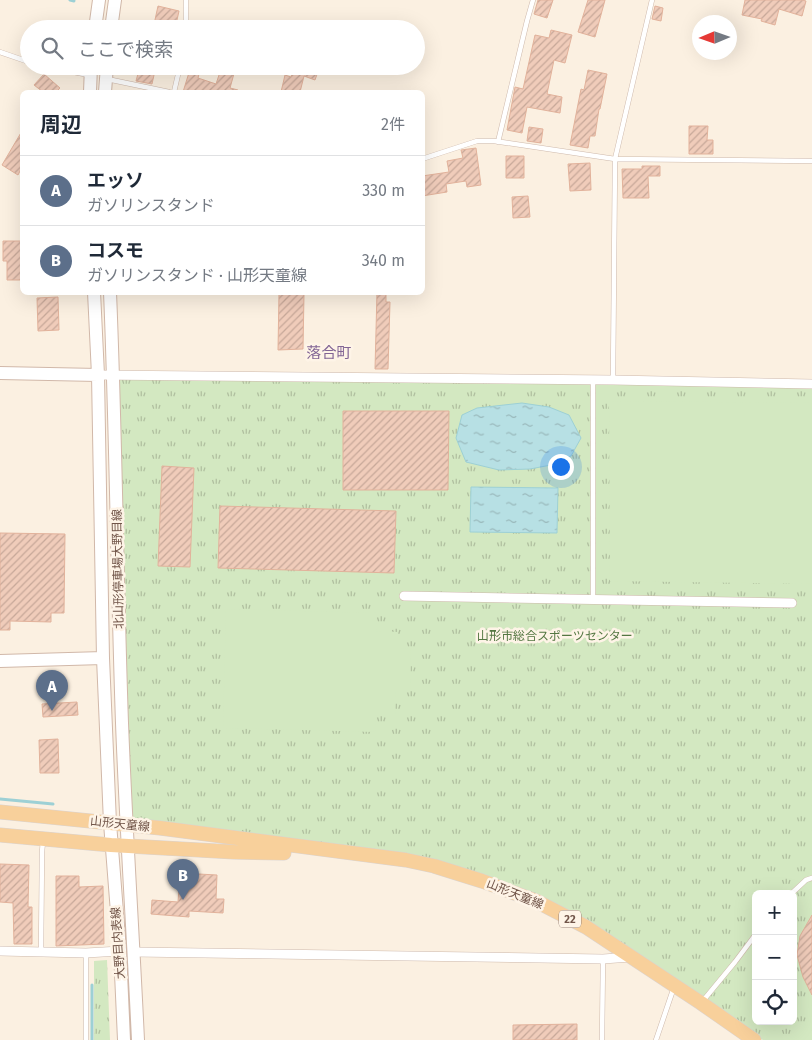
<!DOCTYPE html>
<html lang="ja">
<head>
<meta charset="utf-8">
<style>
  :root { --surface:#fff; --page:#f6f6f7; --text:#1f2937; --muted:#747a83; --line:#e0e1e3; --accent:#e2634a }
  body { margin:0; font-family:"Fira Sans","Noto Sans JP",sans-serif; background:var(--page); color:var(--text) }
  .controls { position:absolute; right:15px; bottom:15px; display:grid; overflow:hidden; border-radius:8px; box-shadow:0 5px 20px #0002 }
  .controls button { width:45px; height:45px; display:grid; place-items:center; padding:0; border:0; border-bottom:1px solid var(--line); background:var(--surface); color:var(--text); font:25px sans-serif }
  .compass { position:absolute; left:692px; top:15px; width:45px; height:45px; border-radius:50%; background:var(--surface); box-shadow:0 5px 20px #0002; rotate:268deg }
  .you { position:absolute; left:560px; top:466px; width:18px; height:18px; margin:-12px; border:4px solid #fff; border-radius:50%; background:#1a73e8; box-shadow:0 0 0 8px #1a73e833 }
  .badge { display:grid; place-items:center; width:32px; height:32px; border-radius:50%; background:var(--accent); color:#fff; font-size:16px; font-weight:700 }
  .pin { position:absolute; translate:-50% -41px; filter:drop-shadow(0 1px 2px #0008) }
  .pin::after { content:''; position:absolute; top:26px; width:18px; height:15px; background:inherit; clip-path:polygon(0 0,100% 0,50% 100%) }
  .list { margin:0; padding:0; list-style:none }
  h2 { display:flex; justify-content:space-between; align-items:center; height:65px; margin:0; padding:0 20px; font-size:21px }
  h2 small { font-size:16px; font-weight:400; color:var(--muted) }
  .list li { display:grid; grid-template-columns:32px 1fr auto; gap:15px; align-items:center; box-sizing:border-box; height:70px; padding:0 20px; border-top:1px solid var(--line) }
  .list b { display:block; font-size:19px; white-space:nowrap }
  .list p { margin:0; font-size:16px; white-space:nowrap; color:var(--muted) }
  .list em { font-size:16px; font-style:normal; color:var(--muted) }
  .icon { flex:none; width:28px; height:28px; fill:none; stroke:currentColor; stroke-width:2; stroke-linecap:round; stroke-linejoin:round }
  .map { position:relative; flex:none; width:812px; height:1040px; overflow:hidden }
  .search { position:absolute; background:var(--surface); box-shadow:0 5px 20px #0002; left:20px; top:20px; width:405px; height:55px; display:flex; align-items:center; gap:12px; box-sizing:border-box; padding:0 18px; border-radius:28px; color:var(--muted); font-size:19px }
  .panel { position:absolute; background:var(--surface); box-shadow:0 5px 20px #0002; left:20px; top:90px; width:405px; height:205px; border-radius:8px }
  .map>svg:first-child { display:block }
  .grass { fill:url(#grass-tufts); fill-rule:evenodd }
  .pitch { fill:#d3e8c1 }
  .water { fill:url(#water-ripples); stroke:#9dd0d5 }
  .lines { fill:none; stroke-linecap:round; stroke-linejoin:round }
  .stream { stroke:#9dd0d5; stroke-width:3 }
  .building { fill:url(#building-hatch); stroke:#e2b29b }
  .lane-casing { stroke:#ceb9ac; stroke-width:5.5 }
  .street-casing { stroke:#ceb9ac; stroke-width:10 }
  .secondary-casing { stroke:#d1b8a9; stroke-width:14 }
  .primary-casing { stroke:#dad3d0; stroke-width:15 }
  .lane { stroke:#fff; stroke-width:4.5 }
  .street { stroke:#fff; stroke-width:9 }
  .secondary { stroke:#fff; stroke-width:12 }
  .primary { stroke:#f8d09b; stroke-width:14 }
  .labels { text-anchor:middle; stroke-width:5; stroke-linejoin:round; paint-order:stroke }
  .shield { fill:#fef4e7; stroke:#9b8578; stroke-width:1 }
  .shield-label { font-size:11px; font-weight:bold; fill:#715549 }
  .street-label { font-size:12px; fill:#715549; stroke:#fef4e7 }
  .park-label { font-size:12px; fill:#547742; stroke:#fef4e7 }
  .quarter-label { font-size:15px; fill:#826595; stroke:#fef4e7 }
</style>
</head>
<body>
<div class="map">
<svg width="812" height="1040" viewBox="0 0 812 1040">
  <defs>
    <pattern id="grass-tufts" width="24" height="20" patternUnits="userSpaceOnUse" patternTransform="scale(1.25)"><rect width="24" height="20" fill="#d3e8c1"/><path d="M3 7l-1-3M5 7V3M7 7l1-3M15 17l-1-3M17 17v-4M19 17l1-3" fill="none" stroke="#b0bf9f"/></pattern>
    <pattern id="water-ripples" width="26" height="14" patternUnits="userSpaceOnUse" patternTransform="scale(1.25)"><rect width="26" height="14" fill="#b7e0e4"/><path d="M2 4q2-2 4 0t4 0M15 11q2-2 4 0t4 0" fill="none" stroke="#99b8bb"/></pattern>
    <pattern id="building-hatch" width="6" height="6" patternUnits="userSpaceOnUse" patternTransform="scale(1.25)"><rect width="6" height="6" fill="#f0ccba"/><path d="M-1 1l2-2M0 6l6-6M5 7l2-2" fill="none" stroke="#c7a899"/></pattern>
  </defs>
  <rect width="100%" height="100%" fill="#fbf0e1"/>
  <!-- grass -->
  <path class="grass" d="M114,375L812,384V1040H763L701,1003L586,927L434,866L127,825ZM756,894H793V1021H756Z
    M107,960L110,1040H94V961Z"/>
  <!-- pitch -->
  <path class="pitch" d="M609,401L812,403V584L610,581Z
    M226,609L377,613L376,631L398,632V648L411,649L410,692H396L395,714H376L375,732L223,728Z"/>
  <!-- water -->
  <path class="water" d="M522,403L549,407L569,415L581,438L571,456L551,465L530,469L499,470L466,462L456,438L462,415L477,408Z
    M471,487L558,488L557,533L470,532Z"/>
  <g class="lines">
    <!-- stream -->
    <path class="stream" d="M70,0L74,1
      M0,799L53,804
      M92,1040V985"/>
  </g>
  <!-- building -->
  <path class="building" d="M538,0H553L547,18L534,14Z
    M588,0H605L595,37L578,32Z
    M745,0H802L806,1L802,16L779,9L775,25L761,21L762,19L742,15Z
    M158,6L179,11L175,29H153Z
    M655,6L663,8L661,21L652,19Z
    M551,30L572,35L565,63L554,60L547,94L562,97L560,113L527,107L522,133L507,130L515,87L523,89L535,35L549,38Z
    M140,66H156L152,84L136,81Z
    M191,66H201L198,78L216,84L222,66L235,70L230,88L238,90V92H183Z
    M295,66H320L315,80L304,76L300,92H281L285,75L291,77Z
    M588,70L607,74L600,109H599L595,136H590L588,148L570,145L581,89L584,90Z
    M44,74L60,88L56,92H43L34,85Z
    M689,126H708L707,140H713V154H689Z
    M529,127L543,129L541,143L527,141Z
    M22,131V167L18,175L2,165Z
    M476,148L481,185L467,187L466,181L446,184L447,192L422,196V176L449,172L447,161L463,158L461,150Z
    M506,156H524V178H506Z
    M590,163L591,190L570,191L568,164Z
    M642,166H660V176H648L649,198H623L622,169H642Z
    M528,196L530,217L513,218L512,197Z
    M3,241H22V280H7V261H3Z
    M377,292H386V302H390L388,369H375Z
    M279,294H304L303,349L278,350Z
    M58,297L59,330L38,331L37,298Z
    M343,411H449L448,490H343Z
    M162,466L194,468L190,567L158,566Z
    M220,506L396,511L394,573L218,568Z
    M0,533L65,534L64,613H51V622L10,621V630H0Z
    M77,702L78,715L43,717L42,704Z
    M58,739L59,773H40L39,740Z
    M0,864L29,865L28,907H32V944H14L13,903L0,902Z
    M180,873L217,875L216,899H224L223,913L189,911V917L151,914L152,900L178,902Z
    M56,876H79V887L103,886L104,944L56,946Z
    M812,915V995L803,977L797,955L800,936Z
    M577,1024V1040H513V1025Z"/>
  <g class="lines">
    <defs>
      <path id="lane" d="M186,0V29
        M0,52L29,62
        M43,66L89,75
        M107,79L169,92
        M174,92L180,66
        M498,142L527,21L533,0
        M422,159L477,141H494L615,159L812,161
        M613,380L615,159L652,0
        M593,599V380
        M791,894L806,880L812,878
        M41,952L42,852L43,841
        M702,1002L735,962L756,934
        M86,1040V953
        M602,1040L603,959
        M656,1040L674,987"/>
      <path id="street" d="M98,375L613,380L812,384
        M404,596L792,603
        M0,951L86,953L120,951
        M134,952L603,959L631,957"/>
      <path id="secondary" d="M95,29L99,0
        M111,29L115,0
        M90,92L91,66
        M105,92L107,66
        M94,292L98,375L103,658L110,823L120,951L124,1040
        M110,292C116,436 117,580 122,723C126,829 133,934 138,1040
        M0,373L98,375
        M0,661L103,658"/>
      <path id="primary" d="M0,812L160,828L406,860L434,866L482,881L536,901L586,927L701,1003L754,1040
        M0,835L111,845L234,852L284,853"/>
    </defs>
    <!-- lane casing -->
    <use href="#lane" class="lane-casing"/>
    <!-- street casing -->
    <use href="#street" class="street-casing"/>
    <!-- secondary casing -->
    <use href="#secondary" class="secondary-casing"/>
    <!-- primary casing -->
    <use href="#primary" class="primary-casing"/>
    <!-- lane -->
    <use href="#lane" class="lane"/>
    <!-- street -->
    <use href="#street" class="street"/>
    <!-- secondary -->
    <use href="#secondary" class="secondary"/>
    <!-- primary -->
    <use href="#primary" class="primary"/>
  </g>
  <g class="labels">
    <!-- shield labels -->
    <rect class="shield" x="559" y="910.5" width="22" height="17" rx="4"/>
    <g class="shield-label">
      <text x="570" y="923">22</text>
    </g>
    <!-- street labels -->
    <g class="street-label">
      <text transform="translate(118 569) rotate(-91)" y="4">北山形停車場大野目線</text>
      <text transform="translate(120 824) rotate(6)" y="4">山形天童線</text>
      <text transform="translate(515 894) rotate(22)" y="4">山形天童線</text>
      <text transform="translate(118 943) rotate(-94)" y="4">大野目内表線</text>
    </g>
    <!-- park labels -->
    <g class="park-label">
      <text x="555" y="640">山形市総合スポーツセンター</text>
    </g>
    <!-- quarter labels -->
    <g class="quarter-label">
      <text x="329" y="358">落合町</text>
    </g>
  </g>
</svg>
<div class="controls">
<button>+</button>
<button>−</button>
<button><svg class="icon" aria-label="locate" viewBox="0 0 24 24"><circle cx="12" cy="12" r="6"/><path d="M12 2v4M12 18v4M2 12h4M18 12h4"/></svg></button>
</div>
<svg class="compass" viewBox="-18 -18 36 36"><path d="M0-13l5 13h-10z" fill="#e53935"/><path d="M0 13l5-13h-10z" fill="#747a83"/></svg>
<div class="you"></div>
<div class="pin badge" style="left:52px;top:711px;background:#5c6f8a">A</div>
<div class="pin badge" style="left:183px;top:900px;background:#5c6f8a">B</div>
<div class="search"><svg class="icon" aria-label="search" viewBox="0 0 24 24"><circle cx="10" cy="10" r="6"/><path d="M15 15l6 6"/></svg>ここで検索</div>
<section class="panel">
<h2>周辺<small>2件</small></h2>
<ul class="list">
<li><span class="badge" style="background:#5c6f8a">A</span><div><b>エッソ</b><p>ガソリンスタンド</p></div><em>330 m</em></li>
<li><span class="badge" style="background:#5c6f8a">B</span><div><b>コスモ</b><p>ガソリンスタンド · 山形天童線</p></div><em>340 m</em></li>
</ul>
</section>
</div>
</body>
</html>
